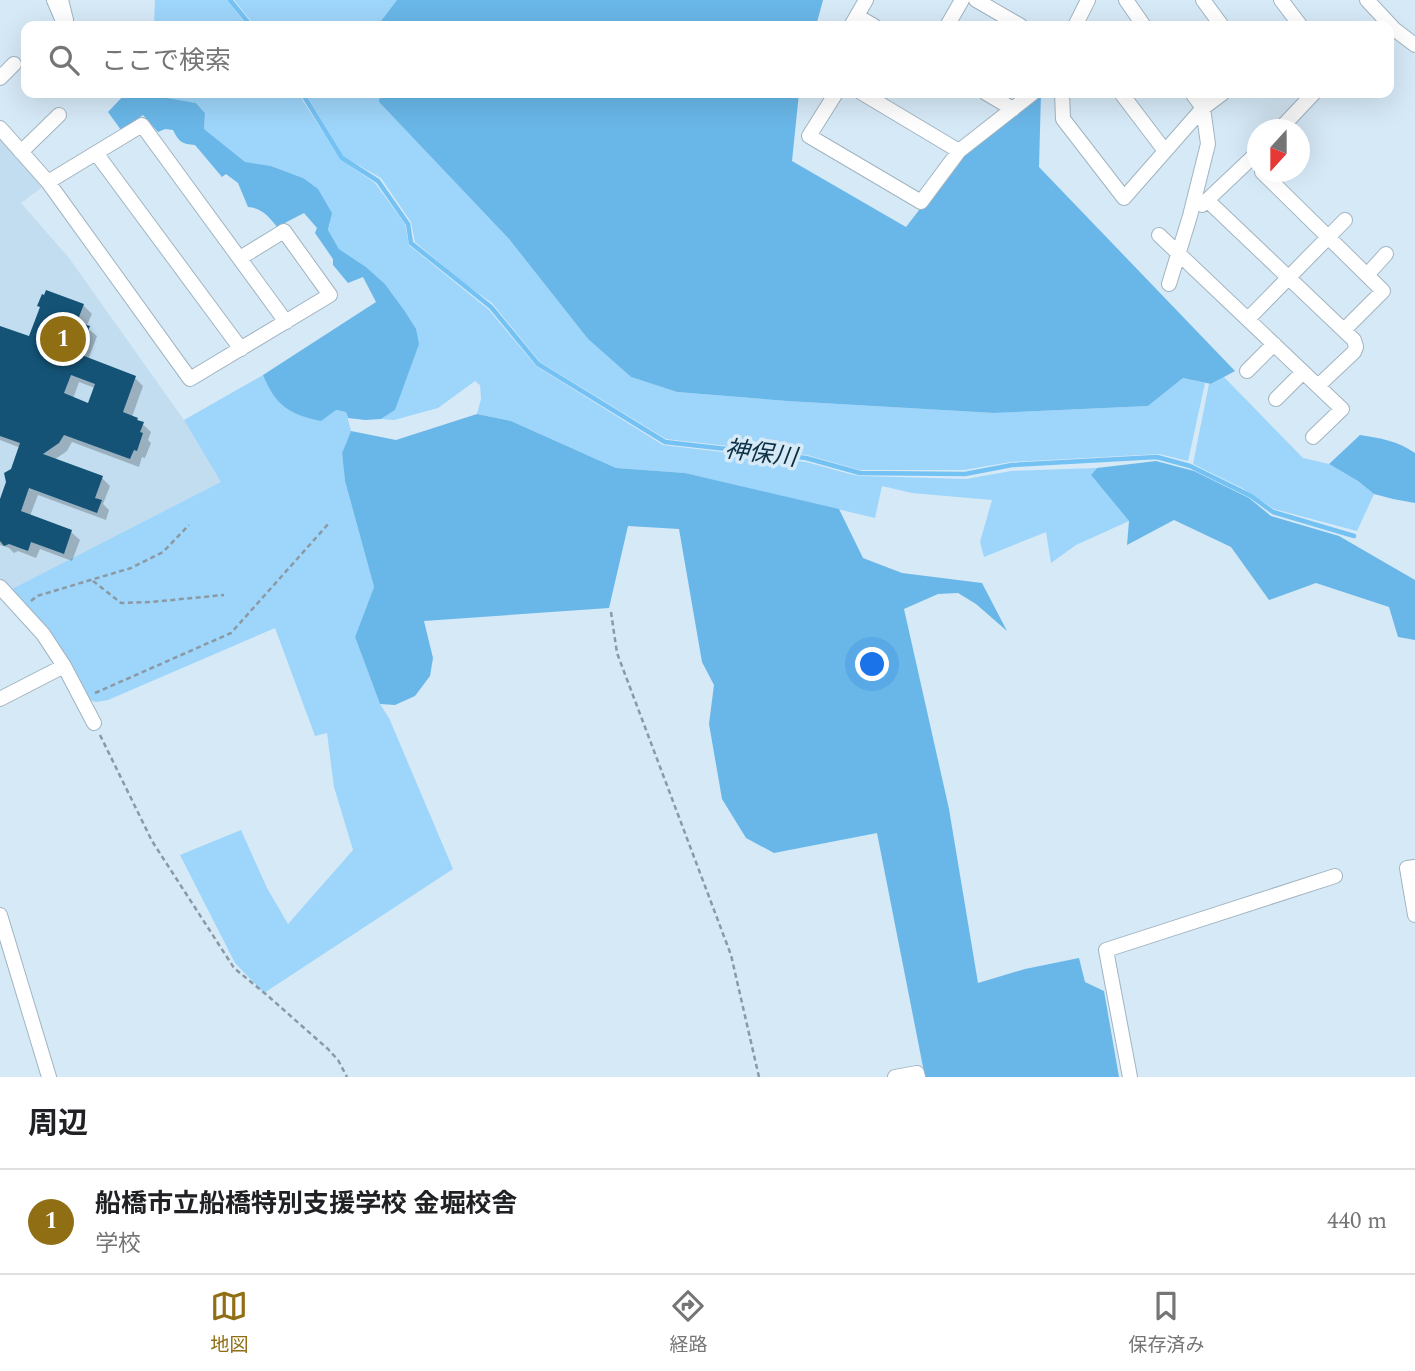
<!DOCTYPE html>
<html lang="ja">
<head>
<meta charset="utf-8">
<style>
  :root { --surface:#fff; --page:#f6f6f6; --text:#202124; --muted:#757577; --line:#e0e0e0; --accent:#906e13 }
  body { margin:0; font-family:Spectral,"Noto Sans JP",serif; background:var(--page); color:var(--text) }
  .compass { position:absolute; left:1247px; top:119px; width:63px; height:63px; border-radius:50%; background:var(--surface); box-shadow:0 7px 28px #0002; rotate:201deg }
  .you { position:absolute; left:873px; top:665px; width:24px; height:24px; margin:-18px; border:5px solid #fff; border-radius:50%; background:#1a73e8; box-shadow:0 0 0 10px #1a73e833 }
  .badge { display:grid; place-items:center; width:46px; height:46px; border-radius:50%; background:var(--accent); color:#fff; font-size:23px; font-weight:700 }
  .pin { position:absolute; translate:-50% -50%; border:4px solid #fff; box-shadow:0 2px 7px #0006 }
  .list { margin:0; padding:0; list-style:none }
  h2 { display:flex; justify-content:space-between; align-items:center; height:91px; margin:0; padding:0 28px; font-size:30px }
  h2 small { font-size:23px; font-weight:400; color:var(--muted) }
  .list li { display:grid; grid-template-columns:46px 1fr auto; gap:21px; align-items:center; box-sizing:border-box; height:105px; padding:0 28px; border-top:2px solid var(--line) }
  .list b { display:block; font-size:26px; white-space:nowrap }
  .list p { margin:0; font-size:23px; white-space:nowrap; color:var(--muted) }
  .list em { font-size:23px; font-style:normal; color:var(--muted) }
  .icon { flex:none; width:38px; height:38px; fill:none; stroke:currentColor; stroke-width:2; stroke-linecap:round; stroke-linejoin:round }
  .map { position:relative; flex:none; width:1415px; height:1077px; overflow:hidden }
  .search { position:absolute; background:var(--surface); box-shadow:0 7px 28px #0002; left:21px; right:21px; top:21px; height:77px; display:flex; align-items:center; gap:18px; box-sizing:border-box; padding:0 24px; border-radius:14px; color:var(--muted); font-size:26px }
  .sheet { height:196px; background:var(--surface) }
  nav { display:flex; justify-content:space-around; align-items:center; box-sizing:border-box; height:98px; border-top:2px solid var(--line); background:var(--surface); font-size:19px; color:var(--muted) }
  nav a { display:grid; justify-items:center; gap:4px }
  nav .on { color:var(--accent) }
  .map>svg:first-child { display:block }
  .built { fill:#c2ddef }
  .green { fill:#9ed5fa }
  .forest { fill:#69b7e8 }
  .shadow { fill:#0003; fill-rule:evenodd }
  .lines { fill:none; stroke-linecap:round; stroke-linejoin:round }
  .stream { stroke:#74c2f4; stroke-width:4.5 }
  .building { fill:#145376; fill-rule:evenodd }
  .minor-casing { stroke:#a1b4c1; stroke-width:16 }
  .path { stroke:#8b99a4; stroke-width:2.5; stroke-dasharray:5 3.5; stroke-linecap:butt }
  .minor { stroke:#fff; stroke-width:14 }
  .labels { text-anchor:middle; stroke-width:7; stroke-linejoin:round; paint-order:stroke }
  .water-label { font-size:24px; font-style:italic; fill:#0b2e42; stroke:#d6e9f7 }
</style>
</head>
<body>
<div class="map">
<svg width="1415" height="1077" viewBox="0 0 1415 1077">
  <rect width="100%" height="100%" fill="#d6e9f7"/>
  <!-- built -->
  <path class="built" d="M0,134L44,186L21,203L69,258L184,420L222,482L10,590L0,580Z"/>
  <!-- green -->
  <path class="green" d="M155,0H227L247,26H154Z
    M234,0H397L381,21V26H255Z
    M161,93H298L341,160L375,183L405,224L409,245L489,310L536,366L663,445L806,462L850,474L860,476L966,479L1011,471L1097,468L1091,475L1129,521L1076,545L1051,563L1046,532L984,557L980,542L992,500L912,493L882,486L875,518L685,473L616,468L511,421L477,414L481,399L480,385L475,381L438,408L394,420L381,419L395,410L404,310L385,284L366,267L339,249L328,230L330,224L303,178L271,166L245,163L204,129L205,113L196,103L161,97Z
    M305,93H380L379,102L509,239L588,339L631,377L677,392L787,401L994,413L1148,406L1183,378L1205,383L1188,461L1159,454L1011,462L964,470H860L807,455L666,439L540,362L492,303L465,284L415,242L411,222L381,178L344,157Z
    M263,375L267,384L336,410L346,412L351,431L342,453L345,481L374,587L355,637L380,704L389,718L453,869L264,993L235,963L180,855L241,830L267,888L288,924L353,850L334,787L327,733L315,736L275,628L108,700L96,702L89,700L10,590L221,482L184,420Z
    M1224,377L1303,458L1329,464L1358,481L1374,494L1357,531L1274,509L1242,488L1193,464L1209,384H1212Z"/>
  <!-- forest -->
  <path class="forest" d="M397,0H823L816,26H381V21Z
    M126,93H161L162,97L196,103L205,113L204,129L245,162L271,166L303,178L318,189L332,213L328,230L339,249L366,267L385,284L404,310L416,329L419,344L395,410L381,419L365,420L348,418L346,412L336,410L321,421C290,415 275,405 263,375L376,302L363,277L348,283L333,265V259L315,233L317,228L304,213L277,227C269,217 262,208 248,207L238,183L226,174L222,177L195,145C182,144 179,142 173,130L165,129L158,132L143,115L121,130L108,112Z
    M380,93H799L792,161L906,227L967,148L1041,93L1039,167L1235,371L1211,384L1183,378L1148,406L994,413L787,401L677,392L631,377L588,339L509,239L379,102Z
    M477,414L511,421L616,468L685,473L839,509L863,558L902,573L982,583L1007,631L976,604L958,593L938,594L904,609L949,809L978,983L1025,969L1079,958L1085,982L1104,991L1119,1077H925L877,833L774,853L746,838L722,799L709,724L714,685L702,662L679,529L628,526L609,608L424,621L433,658L430,676L415,696L395,705L380,704L355,637L374,587L345,481L342,453L351,431L396,440Z
    M1360,435C1380,438 1398,441 1415,453V503L1393,499L1374,494L1358,481L1329,464Z
    M1156,461L1194,471L1249,498L1271,516L1339,536L1415,580V640L1398,637L1389,607L1316,583L1269,600L1231,547L1174,520L1127,545L1129,521L1091,475L1097,468Z"/>
  <!-- shadow -->
  <path class="shadow" d="M83,305L92,314L86,327L97,336L88,360L135,378L143,386L132,417L137,419L151,432L148,440L151,443L145,458L142,457L139,467L72,442L67,451L54,460L102,478L110,486L103,504L109,510L106,520L38,495L30,516L71,532L80,540L72,561L40,549L36,558L18,551L14,553L9,548L0,545V504L21,448L0,440V327L30,338ZM79,382L95,388L89,405L73,399Z"/>
  <g class="lines">
    <!-- stream -->
    <path class="stream" d="M230,0L251,26
      M302,93L342,158L378,181L408,224L411,243L491,307L538,364L665,442L806,458L860,473L965,474L1012,465L1157,457L1190,466L1239,490L1251,496L1273,512L1354,536"/>
  </g>
  <!-- building -->
  <path class="building" d="M46,290L84,304L77,322L90,326L79,354L136,376L123,412L138,418L137,420L144,422L140,432L143,433L137,451L134,450L130,459L64,435L59,443L43,454L103,476L95,498L102,500L97,513L29,488L21,511L72,530L64,554L31,542L28,551L9,544L4,546L0,541V499L6,482L4,473L11,469L20,443L0,436V326L29,336L40,307L37,306L42,294L44,295ZM71,375L95,384L88,403L64,393Z"/>
  <g class="lines">
    <defs>
      <path id="minor" d="M54,0L63,21L66,20L61,0
        M976,0L1021,26
        M1126,0L1144,26
        M1203,0L1222,26
        M1281,0L1300,25L1299,26
        M1367,0L1394,29L1415,45
        M857,16L874,26
        M851,26L866,0
        M947,26L962,0
        M1075,26L1088,0
        M0,78L14,64
        M836,93L809,136L921,202L959,151L1033,93
        M862,93L959,151
        M986,93L1013,109
        M1062,93L1063,119L1124,198L1203,108L1223,93
        M1121,93L1165,151
        M0,128L48,182L190,379L330,295L284,231L240,258
        M1279,130L1314,93
        M21,152L59,115
        M96,153L241,349
        M1262,172L1383,291L1344,330
        M48,182L142,125L286,322
        M1207,200L1354,340L1356,347L1354,352L1318,386
        M1202,205L1258,152
        M1159,235L1342,409L1313,437
        M1367,275L1386,254
        M1169,284L1190,216L1208,144L1203,108L1192,93
        M1248,319L1345,220
        M1247,371L1274,344
        M1276,399L1303,372
        M0,587L43,634L64,666L94,723
        M0,699L64,666
        M1415,867L1407,868L1415,915
        M0,915L49,1077
        M895,1077L917,1073L918,1077
        M1130,1077L1106,950L1335,876"/>
    </defs>
    <!-- minor casing -->
    <use href="#minor" class="minor-casing"/>
    <!-- path -->
    <path class="path" d="M93,581L121,603L151,602L224,595
      M31,601L37,596L131,568L163,552L189,525
      M611,612L617,653L731,955L759,1077
      M95,693L231,633L330,522
      M100,735L152,841L234,968L268,996L328,1049L338,1060L347,1077"/>
    <!-- minor -->
    <use href="#minor" class="minor"/>
  </g>
  <g class="labels">
    <!-- water labels -->
    <g class="water-label">
      <text transform="translate(761 453) rotate(7)" y="8">神保川</text>
    </g>
  </g>
</svg>
<svg class="compass" viewBox="-18 -18 36 36"><path d="M0-13l5 13h-10z" fill="#e53935"/><path d="M0 13l5-13h-10z" fill="#757577"/></svg>
<div class="you"></div>
<div class="pin badge" style="left:63px;top:339px">1</div>
<div class="search"><svg class="icon" aria-label="search" viewBox="0 0 24 24"><circle cx="10" cy="10" r="6"/><path d="M15 15l6 6"/></svg>ここで検索</div>
</div>
<section class="sheet">
<h2>周辺<small></small></h2>
<ul class="list">
<li><span class="badge">1</span><div><b>船橋市立船橋特別支援学校 金堀校舎</b><p>学校</p></div><em>440 m</em></li>
</ul>
</section>
<nav>
<a class="on"><svg class="icon" aria-label="map" viewBox="0 0 24 24"><path d="M3 6l6-2 6 2 6-2v14l-6 2-6-2-6 2zM9 4v14M15 6v14"/></svg>地図</a>
<a><svg class="icon" aria-label="directions" viewBox="0 0 24 24"><path d="M12 3l9 9-9 9-9-9zM9 14v-3h6M13 9l2 2-2 2"/></svg>経路</a>
<a><svg class="icon" aria-label="saved" viewBox="0 0 24 24"><path d="M7 4h10v16l-5-4-5 4z"/></svg>保存済み</a>
</nav>
</body>
</html>
